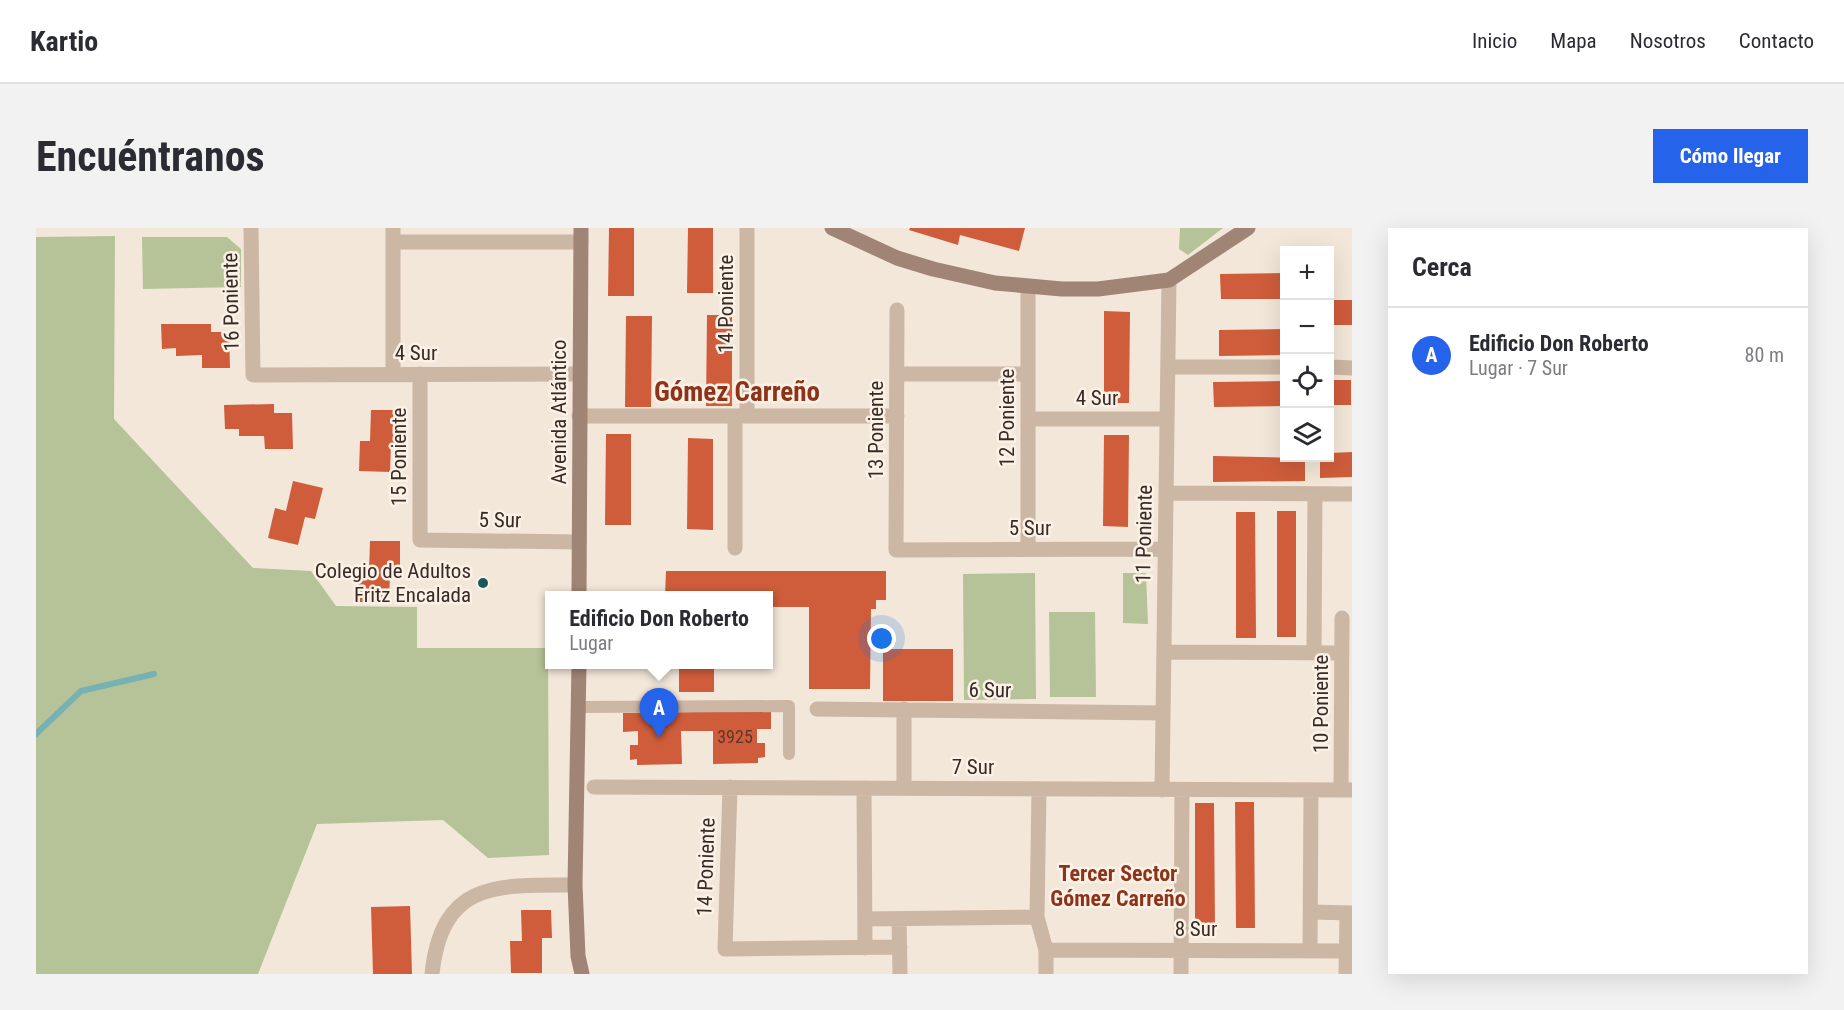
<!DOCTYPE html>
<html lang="es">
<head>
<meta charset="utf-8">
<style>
  :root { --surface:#fff; --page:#f2f2f3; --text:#2b2b33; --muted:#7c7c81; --line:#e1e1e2; --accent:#2563eb }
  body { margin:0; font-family:"Roboto Condensed",sans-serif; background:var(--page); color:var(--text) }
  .controls { position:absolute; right:18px; top:18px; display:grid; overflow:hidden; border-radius:0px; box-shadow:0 6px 24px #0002 }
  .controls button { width:54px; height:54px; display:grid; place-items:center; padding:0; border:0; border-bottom:2px solid var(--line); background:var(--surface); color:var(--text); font:30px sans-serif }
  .you { position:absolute; left:846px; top:411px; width:21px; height:21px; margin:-15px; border:4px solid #fff; border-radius:50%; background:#1a73e8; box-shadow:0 0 0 9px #1a73e833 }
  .badge { display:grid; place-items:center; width:39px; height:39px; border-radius:50%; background:var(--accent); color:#fff; font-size:20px; font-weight:700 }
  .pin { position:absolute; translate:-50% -50px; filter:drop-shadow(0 2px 3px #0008) }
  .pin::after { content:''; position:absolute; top:32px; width:21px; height:18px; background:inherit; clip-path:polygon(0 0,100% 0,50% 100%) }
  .popup { position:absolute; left:509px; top:363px; width:228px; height:78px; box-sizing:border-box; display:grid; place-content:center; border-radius:0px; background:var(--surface); filter:drop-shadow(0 2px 4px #0005); font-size:20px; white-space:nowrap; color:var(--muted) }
  .popup b { font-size:22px; color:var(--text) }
  .popup::after { content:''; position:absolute; left:50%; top:100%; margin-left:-12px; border:12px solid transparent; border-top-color:var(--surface) }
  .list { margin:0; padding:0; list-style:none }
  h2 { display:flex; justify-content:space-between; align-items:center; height:78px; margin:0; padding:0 24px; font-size:26px }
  h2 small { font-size:20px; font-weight:400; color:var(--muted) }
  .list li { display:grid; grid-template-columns:39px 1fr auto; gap:18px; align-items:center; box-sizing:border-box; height:96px; padding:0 24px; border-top:2px solid var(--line) }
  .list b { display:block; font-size:22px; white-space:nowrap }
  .list p { margin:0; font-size:20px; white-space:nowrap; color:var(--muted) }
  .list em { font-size:20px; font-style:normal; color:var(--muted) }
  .icon { flex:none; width:33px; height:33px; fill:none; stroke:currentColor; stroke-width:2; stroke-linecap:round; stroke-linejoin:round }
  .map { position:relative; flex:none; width:1316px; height:746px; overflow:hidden; border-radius:0px }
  header { display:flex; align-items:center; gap:36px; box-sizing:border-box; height:84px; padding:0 30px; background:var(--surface); border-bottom:2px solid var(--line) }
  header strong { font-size:28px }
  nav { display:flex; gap:33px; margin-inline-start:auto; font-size:21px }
  .intro { display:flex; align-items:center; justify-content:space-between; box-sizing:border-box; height:144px; padding:0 36px }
  h1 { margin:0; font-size:42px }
  .button { padding:15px 27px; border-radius:0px; background:var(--accent); color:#fff; font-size:21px; font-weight:700 }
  main { display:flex; gap:36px; padding:0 36px }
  aside { flex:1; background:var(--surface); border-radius:0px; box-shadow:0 6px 24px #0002 }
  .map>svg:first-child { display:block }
  .green { fill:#b6c398 }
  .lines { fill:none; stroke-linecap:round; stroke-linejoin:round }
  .stream { stroke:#76b1b3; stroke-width:6 }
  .building { fill:#cf5d3b }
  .lane { stroke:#ccb6a4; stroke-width:12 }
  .street { stroke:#ccb6a4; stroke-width:15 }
  .secondary { stroke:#a08475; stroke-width:15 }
  .poi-dot { fill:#19585c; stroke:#fbf1e6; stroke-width:2 }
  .labels { text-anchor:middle; stroke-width:5; stroke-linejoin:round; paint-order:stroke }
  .number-label { font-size:18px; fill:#5d382b }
  .street-label { font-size:21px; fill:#372b26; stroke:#fbf1e6 }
  .poi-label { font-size:21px; fill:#372b26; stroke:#fbf1e6; text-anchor:end }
  .neighbourhood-label { font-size:22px; font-weight:bold; fill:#8c3319; stroke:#fbf1e6 }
  .district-label { font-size:27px; font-weight:bold; fill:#8c3319; stroke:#fbf1e6 }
</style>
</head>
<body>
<header>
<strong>Kartio</strong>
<nav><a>Inicio</a><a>Mapa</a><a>Nosotros</a><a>Contacto</a></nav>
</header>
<div class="intro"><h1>Encuéntranos</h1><a class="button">Cómo llegar</a></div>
<main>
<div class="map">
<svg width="1316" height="746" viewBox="0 0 1316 746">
  <rect width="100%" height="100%" fill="#f3e7d9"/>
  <!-- green -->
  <path class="green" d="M1144,0H1187L1152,27L1143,21Z
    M79,8L78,191L217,340L275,343L300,378L381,379V420H512L513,627L452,630L407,592L281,596L222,746H0V9Z
    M106,9H191L205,21V59L107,61Z
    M999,345L1000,471L928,472L927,346Z
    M1087,345H1110L1112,396L1087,395Z
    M1013,384H1059L1060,469H1014Z"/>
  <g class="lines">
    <!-- stream -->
    <path class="stream" d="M0,506L45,463L118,446"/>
  </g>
  <!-- building -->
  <path class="building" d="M573,0H598V68H572Z
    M652,0H677V65H651Z
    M874,0H989L983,23L924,7L922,17L873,2Z
    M1248,45V71H1185L1184,46Z
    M1294,72H1316V97H1294Z
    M1068,83L1094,84L1093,175H1068Z
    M671,87H696V178H670Z
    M590,88H616L615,179H589Z
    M125,96H175V104H193L194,140H166V127L140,128V120L126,121Z
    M1248,101V127L1183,128V102Z
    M1294,152H1315V177H1294Z
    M1248,153V178L1178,179L1177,154Z
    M238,176V185H256L257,221H229L228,208H203V201H189L188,177Z
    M335,182H365V215H355L354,244L323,243L324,213H334Z
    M570,206H595V297H569Z
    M1068,207H1093L1092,299L1067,298Z
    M652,210L677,211V302L651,301Z
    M1316,224V249L1284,250V230H1294V225Z
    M1177,228L1269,230V253L1177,254Z
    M257,253L287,260L279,291L269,289L262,317L232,310L239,280L250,283Z
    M1241,283H1260V409H1241Z
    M1200,284H1219L1220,410H1200Z
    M334,313H364V345H354L353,374H323V344H333Z
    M630,343H850V372H840V381H835L834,461H773V379H732V368H629Z
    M847,421H917V473H847Z
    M643,436H678V464H643Z
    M735,483V501H721V515H729V529L722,530V535L677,536V503H645L646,536L601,537V531L594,532V517H602V503L587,504V485Z
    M1199,574H1218L1219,700H1200Z
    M1159,575H1178L1179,701L1159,702Z
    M374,678L376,746H337L335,679Z
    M485,682H515L516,710H506V745H475L474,713H486Z"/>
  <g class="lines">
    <!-- lane -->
    <path class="lane" d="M543,479L753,478V526"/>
    <!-- street -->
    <path class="street" d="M215,0L217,147L544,146
      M711,0V188
      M357,14H545
      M861,82L860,322L1129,321
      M1132,139H1248
      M1294,139L1316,140
      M357,146V0
      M384,146V312L543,314
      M861,146H992
      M543,188H861
      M992,191H1130
      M1130,265L1316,266
      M699,320V188
      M992,321V59
      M1128,424L1306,425
      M1278,425L1279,266
      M781,481L1127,485
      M558,559L1316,562
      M694,559L689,721L864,719
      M828,560L829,720
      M868,560V481
      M1003,561L1001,689L1010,722V746
      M1126,562L1133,52
      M1305,562L1306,390
      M1275,684L1316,685
      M829,691L1001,689
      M863,691L864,746
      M1010,722L1311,723
      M1274,722L1275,562
      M396,746C406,652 462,657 539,657
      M1145,746L1146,562
      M1310,746L1311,685"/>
    <!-- secondary -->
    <path class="secondary" d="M796,0L861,30L897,41L959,55L1026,61H1062L1133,52L1212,0
      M543,368L545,0
      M543,436L539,657L542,728L546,746"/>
  </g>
  <!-- markers -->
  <circle class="poi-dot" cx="447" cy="355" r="6"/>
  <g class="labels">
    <!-- number labels -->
    <g class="number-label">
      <text x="699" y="515">3925</text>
    </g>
    <!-- street labels -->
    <g class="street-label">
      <text transform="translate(195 74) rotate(-91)" y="7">16 Poniente</text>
      <text transform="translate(690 76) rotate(-90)" y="7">14 Poniente</text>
      <text x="380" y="132">4 Sur</text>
      <text x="1061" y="177">4 Sur</text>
      <text transform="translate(523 184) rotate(-90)" y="7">Avenida Atlántico</text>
      <text transform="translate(971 190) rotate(-90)" y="7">12 Poniente</text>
      <text transform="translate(840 202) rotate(-90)" y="7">13 Poniente</text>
      <text transform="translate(363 229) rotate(-90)" y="7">15 Poniente</text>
      <text transform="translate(464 292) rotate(1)" y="7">5 Sur</text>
      <text x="994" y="307">5 Sur</text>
      <text transform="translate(1108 306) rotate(-89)" y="7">11 Poniente</text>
      <text transform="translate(954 462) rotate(1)" y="7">6 Sur</text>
      <text transform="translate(1285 476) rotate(-90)" y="7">10 Poniente</text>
      <text x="937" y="546">7 Sur</text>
      <text transform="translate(670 639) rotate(-88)" y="7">14 Poniente</text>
      <text x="1160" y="708">8 Sur</text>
    </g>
    <!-- poi labels -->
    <g class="poi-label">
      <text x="435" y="350">Colegio de Adultos<tspan x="435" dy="24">Fritz Encalada</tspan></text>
    </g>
    <!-- neighbourhood labels -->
    <g class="neighbourhood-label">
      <text x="1082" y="653">Tercer Sector<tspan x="1082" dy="25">Gómez Carreño</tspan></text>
    </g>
    <!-- district labels -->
    <g class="district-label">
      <text x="701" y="173">Gómez Carreño</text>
    </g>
  </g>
</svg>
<div class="controls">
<button>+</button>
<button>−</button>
<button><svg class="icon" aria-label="locate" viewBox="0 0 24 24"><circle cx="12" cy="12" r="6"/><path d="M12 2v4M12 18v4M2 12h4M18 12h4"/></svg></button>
<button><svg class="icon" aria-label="layers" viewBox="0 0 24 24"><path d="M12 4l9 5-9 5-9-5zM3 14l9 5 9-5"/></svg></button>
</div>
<div class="you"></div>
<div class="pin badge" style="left:623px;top:510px">A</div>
<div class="popup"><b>Edificio Don Roberto</b>Lugar</div>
</div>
<aside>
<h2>Cerca<small></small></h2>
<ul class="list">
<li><span class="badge">A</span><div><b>Edificio Don Roberto</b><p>Lugar · 7 Sur</p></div><em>80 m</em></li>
</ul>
</aside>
</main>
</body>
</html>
